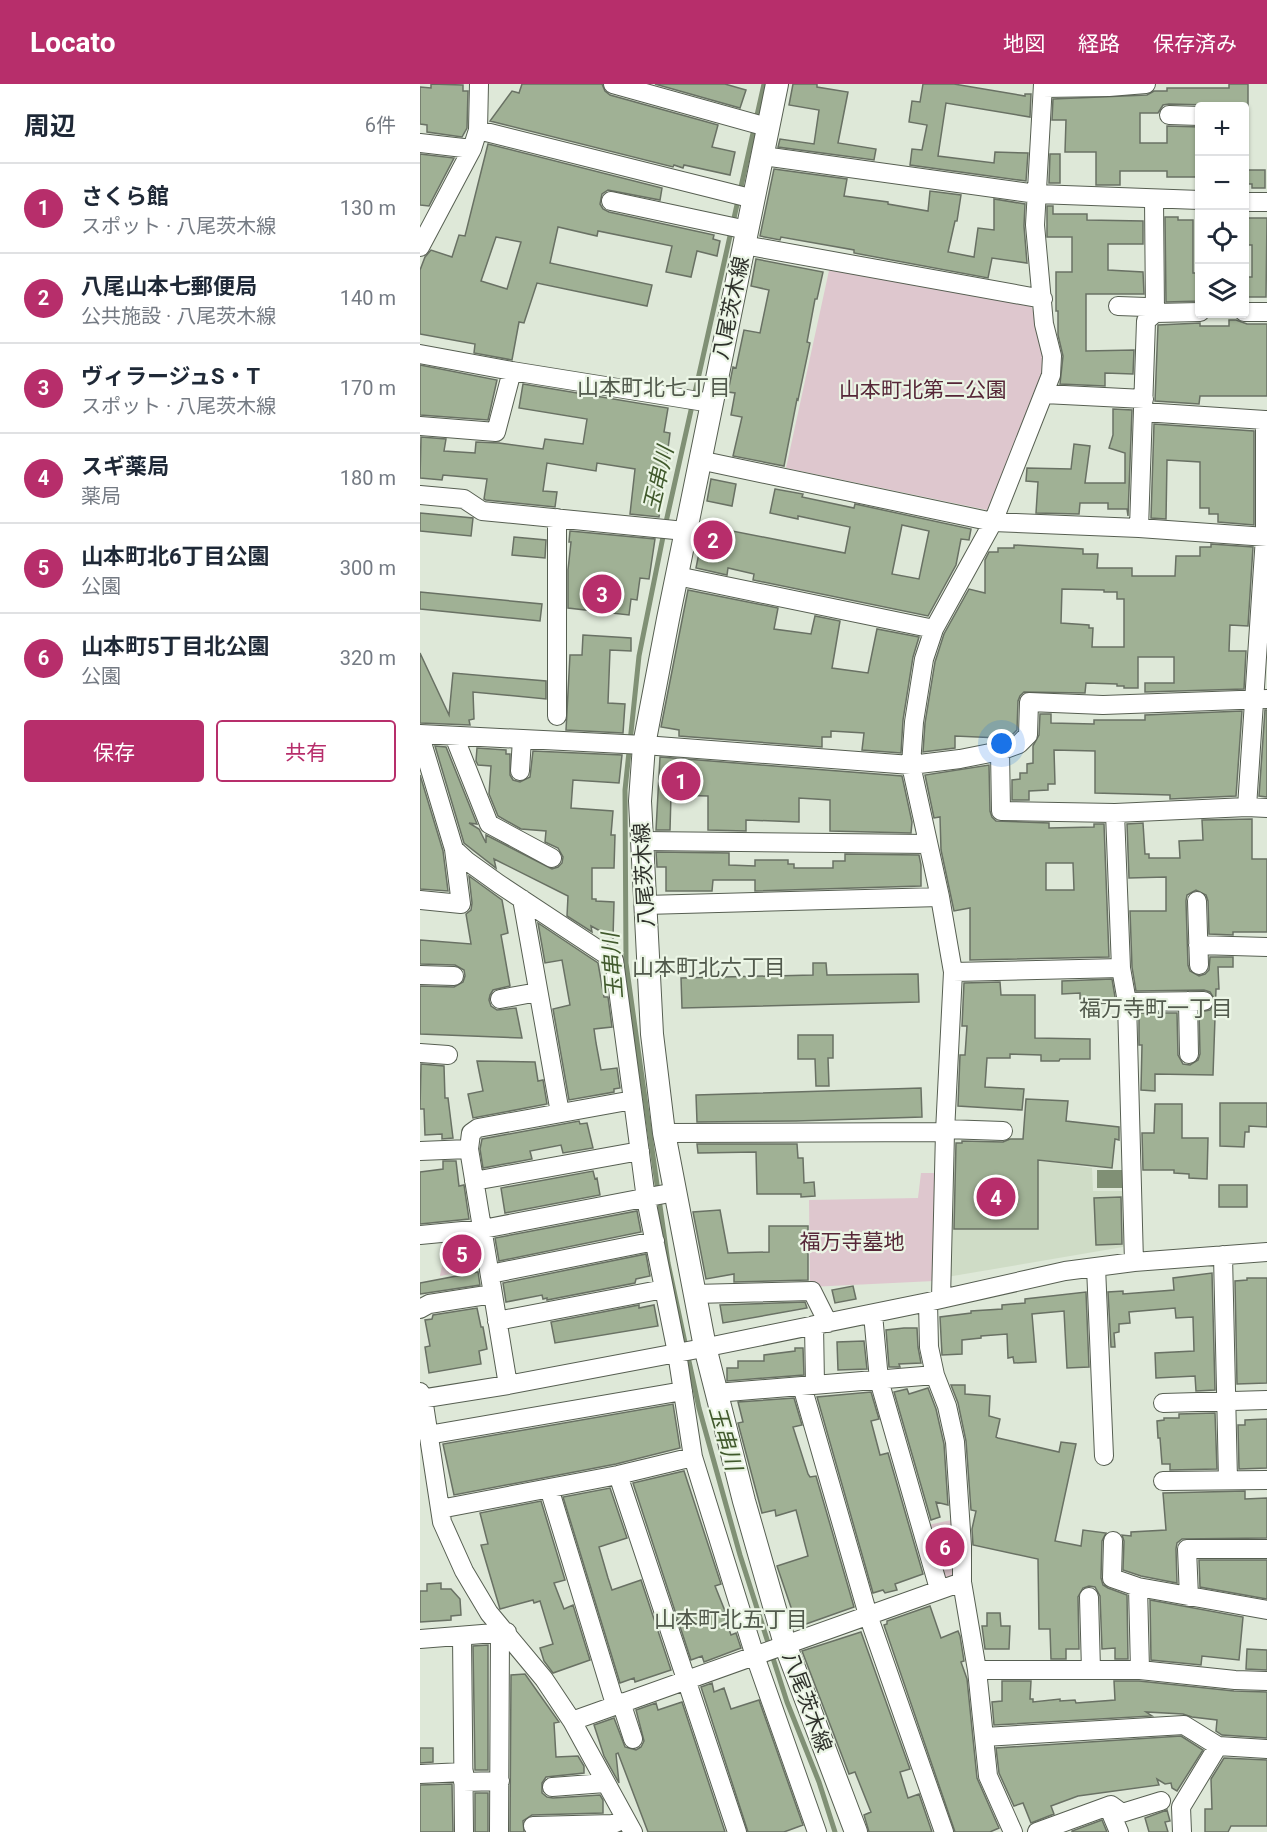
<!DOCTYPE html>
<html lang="ja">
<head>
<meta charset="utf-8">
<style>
  :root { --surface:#fff; --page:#f2f2f3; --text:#1f2937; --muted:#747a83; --line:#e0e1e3; --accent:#b72e6b }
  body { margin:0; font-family:Roboto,"Noto Sans JP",sans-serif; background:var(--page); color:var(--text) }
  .controls { position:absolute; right:18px; top:18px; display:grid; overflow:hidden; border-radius:6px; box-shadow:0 2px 4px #0004 }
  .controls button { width:54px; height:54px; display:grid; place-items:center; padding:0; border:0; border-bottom:2px solid var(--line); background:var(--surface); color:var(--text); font:30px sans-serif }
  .you { position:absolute; left:582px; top:660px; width:21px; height:21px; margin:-15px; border:4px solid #fff; border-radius:50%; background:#1a73e8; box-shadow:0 0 0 9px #1a73e833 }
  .badge { display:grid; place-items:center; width:39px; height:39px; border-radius:50%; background:var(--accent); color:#fff; font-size:20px; font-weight:700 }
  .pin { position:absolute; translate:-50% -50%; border:3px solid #fff; box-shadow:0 2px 6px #0006 }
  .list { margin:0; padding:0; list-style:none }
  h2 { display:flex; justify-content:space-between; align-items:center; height:78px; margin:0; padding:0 24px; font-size:26px }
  h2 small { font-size:20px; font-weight:400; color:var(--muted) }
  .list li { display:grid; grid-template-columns:39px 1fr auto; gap:18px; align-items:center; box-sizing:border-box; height:90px; padding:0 24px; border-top:2px solid var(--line) }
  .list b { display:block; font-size:22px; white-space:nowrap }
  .list p { margin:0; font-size:20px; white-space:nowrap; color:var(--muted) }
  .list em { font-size:20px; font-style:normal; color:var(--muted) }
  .actions { display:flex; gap:12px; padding:18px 24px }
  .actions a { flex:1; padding:14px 0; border:2px solid var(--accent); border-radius:6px; text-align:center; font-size:21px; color:var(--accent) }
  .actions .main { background:var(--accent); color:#fff }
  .icon { flex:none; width:33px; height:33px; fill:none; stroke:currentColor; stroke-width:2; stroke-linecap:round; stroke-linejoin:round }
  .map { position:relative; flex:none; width:847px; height:1748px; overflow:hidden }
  header { display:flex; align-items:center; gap:36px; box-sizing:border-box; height:84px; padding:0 30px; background:var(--accent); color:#fff }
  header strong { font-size:28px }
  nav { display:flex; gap:33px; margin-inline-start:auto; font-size:21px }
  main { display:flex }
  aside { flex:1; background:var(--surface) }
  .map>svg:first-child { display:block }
  .built { fill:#cfdcc6 }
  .green { fill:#dec7ce }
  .water { fill:#809075 }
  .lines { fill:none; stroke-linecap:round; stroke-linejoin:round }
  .stream { stroke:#809075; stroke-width:5 }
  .building { fill:#a0b195; stroke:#697164; stroke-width:1.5; fill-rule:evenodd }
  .minor-casing { stroke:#575f52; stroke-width:20 }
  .major-casing { stroke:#575f52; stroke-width:24 }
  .minor { stroke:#fff; stroke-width:18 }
  .major { stroke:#fff; stroke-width:22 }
  .labels { text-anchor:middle; stroke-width:4.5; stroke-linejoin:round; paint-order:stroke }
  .street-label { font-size:21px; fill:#2e312b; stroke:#ebf5e5 }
  .park-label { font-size:21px; fill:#562637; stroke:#ebf5e5 }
  .neighbourhood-label { font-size:22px; fill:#525a4d; stroke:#ebf5e5 }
  .water-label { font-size:22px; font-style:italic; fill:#40592c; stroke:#ebf5e5 }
</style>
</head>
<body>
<header>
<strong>Locato</strong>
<nav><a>地図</a><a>経路</a><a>保存済み</a></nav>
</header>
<main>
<aside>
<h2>周辺<small>6件</small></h2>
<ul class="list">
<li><span class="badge">1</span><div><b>さくら館</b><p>スポット · 八尾茨木線</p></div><em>130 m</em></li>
<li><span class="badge">2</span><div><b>八尾山本七郵便局</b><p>公共施設 · 八尾茨木線</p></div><em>140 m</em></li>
<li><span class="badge">3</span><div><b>ヴィラージュS・T</b><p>スポット · 八尾茨木線</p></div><em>170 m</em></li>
<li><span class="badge">4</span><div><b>スギ薬局</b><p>薬局</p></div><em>180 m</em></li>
<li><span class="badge">5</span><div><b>山本町北6丁目公園</b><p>公園</p></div><em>300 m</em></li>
<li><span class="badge">6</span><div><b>山本町5丁目北公園</b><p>公園</p></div><em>320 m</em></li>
</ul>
<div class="actions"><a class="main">保存</a><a>共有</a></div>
</aside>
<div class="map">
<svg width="847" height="1748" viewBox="0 0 847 1748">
  <rect width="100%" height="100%" fill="#dee8d8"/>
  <!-- built -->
  <path class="built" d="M531,1073H599L672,1084L673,1107H702L705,1159L703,1163L527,1193Z"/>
  <!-- green -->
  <path class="green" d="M410,182L611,221L627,271L624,297L567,426L366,384Z
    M501,1089H516L514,1197L390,1203L389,1116L498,1114Z
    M57,1152L62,1184L20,1192L27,1155Z
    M536,1435L533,1492L529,1494L523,1492L508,1441Z"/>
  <!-- water -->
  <path class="water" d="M677,1086H702V1104H677Z"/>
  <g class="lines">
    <!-- stream -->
    <path class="stream" d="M344,0L246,438L219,572L205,706L206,879L248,1179L279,1324L320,1471L367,1618L399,1698L415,1748"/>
  </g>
  <!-- building -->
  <path class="building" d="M11,0L43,1V7H48L47,44L42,53L7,48V41L0,40V3L11,4Z
    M102,0H182L185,7L190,11L298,41L292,63L315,68L310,91L264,81L263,84L254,81L253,83L70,37L92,7L99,9Z
    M235,0H305L326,6L320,24Z
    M373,0H397V3L428,8L418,59L456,65L454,76L358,63L360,55L394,60L399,26L369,21Z
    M503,0H534L605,12V10H611L610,33L526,19L518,72L574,79L575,68L608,69L606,97L490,81L492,65L502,66L507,41L489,38L492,17L500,18Z
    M809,0H828V22L749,20L743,21L738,29H720V59H747V42L780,43V93H747V87H700V101H676V68H645L646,36H632L633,15L727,11L734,7H747V4H809Z
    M68,60L242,104L240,116L188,106L182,110L180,120L183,125L189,128L294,151L293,155L300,157L297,172L277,167L271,193L246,188L252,162L178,147L177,152L138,143L130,179L232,201L227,222L117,199L104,239L99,238L92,276L54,269L55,260L0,250V186L5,173L11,166L32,173L39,151L45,152ZM76,153L101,158L87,205L61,197Z
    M0,70L34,74L9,122L0,121Z
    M630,70H640V99H629Z
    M354,85L427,95L424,112L468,118V120L508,127L510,107L541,111L537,137H535L528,168L554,173L558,144L574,146V115L605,120L604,142L607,179L572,174L568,194L434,169V166L361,153L360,156L340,152Z
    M825,86H845V104H832V100H825Z
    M627,122H633V130H667V136L723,137V160H688V186L723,188L724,210H666V267L714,266L713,290L685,289V302L640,300L643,272L638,251V227H636V188H652V153H627Z
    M745,133H758V136H773V189H780V217L746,218Z
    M825,134H847L846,213H825V193H832V161H825Z
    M336,175L403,188L397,215H395L387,258L390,259L378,316L377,315L364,382L313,372L322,333L311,331L315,309L308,308L313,283L316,284L324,246L340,249L349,206L331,202Z
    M809,236H816L827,240H847V312H780L779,320L735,317L738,241L780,239V242H809Z
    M0,281L77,296L68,336L0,331Z
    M103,300L248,324L244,348L250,349L239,433L210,430L215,385L177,379L176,387L127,379L123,407L137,408L135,423L66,416L64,415L67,395L23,391L22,396L0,394L1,353L26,355L24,367L55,369L56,358L79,359L123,365L125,355L163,360L167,335L99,324Z
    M693,325L712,326L708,432L707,425H688V419H660L659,430L616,429L618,398L606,397L607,384L651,385L654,360L670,362L665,399H705V369L689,364L693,351Z
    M734,340L834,347V441L798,438V430H789V424H780V378L747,376L746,435L731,434Z
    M291,395L316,400L312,422L287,417Z
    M355,405L383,410L382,413L434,424L435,420L551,445L549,456L541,455L536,481L508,532L333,496L334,490L308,484L307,491L276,484L280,464L276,463L282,441L425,469L430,443L378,432V435L350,429ZM482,441L509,447L499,495L472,490Z
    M0,429L53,434L51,452L0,447Z
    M150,447L235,455L229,495L220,494L217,516L211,515L209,531L148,524V486L151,458H149Z
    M94,453L126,456L125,474L92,471Z
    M791,460L833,463L828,542L810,541L809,567H826L824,605L725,608V599H754V573H718V604H704V602H697V600L666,599L665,609L604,608L600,612L598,617L597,646L593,650L580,654L535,652V664L503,668L505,639L515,578L524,550L549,505L565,509V476L569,468H578V464H594V461L663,465V470H678L677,484H712V492H755L756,472H780V463H791ZM642,505L684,506V508H697V515H704V563H672L673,544H669V541L641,539Z
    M268,506L358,524L354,545L391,550L395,532L420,537L412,584L448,589L457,545L499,553L493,573L483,636L481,669L442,666L444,649L411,647V653H402V663L259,652V646L241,643Z
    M0,508L122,520L120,537L0,525Z
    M163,551L211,554V567L190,566L188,619L205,620L203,649L146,646L150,571H162Z
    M0,569L29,631L33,589L126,597V615L53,608L54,635L49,636L50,641L0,639Z
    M845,626H847V713L839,712Z
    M822,627L816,712L750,715V711L675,709V667L634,666L635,700H628V706L609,707V716H592V696L600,695V689H607V680L613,679V662L619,651L620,630H631V639L674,640V636H725V631Z
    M15,662L26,663L57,740L49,739L59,745L66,759V751L132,785L138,783L142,779L143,773L138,764L125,758L126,747L101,745L78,732L69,710L71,682L58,681L56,677L57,664L86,666V670H90V691L93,696L100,698L110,693L113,667L202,671L199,699L153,696L151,724L193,727L191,751H195L194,784H172V815H176V817L194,818L193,854L171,842L172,848L147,832L148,812L74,775L76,784L44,759Z
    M240,673L482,692L492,738L491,749L410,747V716L379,714V738L326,736V747L288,746V712L251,711L250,746H236Z
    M569,681L570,727L572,733L576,737L629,739V744L674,743V740H684L689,873L550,876V824L534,827L521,766L520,733L514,734L505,691ZM626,779H653L654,806H626Z
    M0,691L23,767L28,807L0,805Z
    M832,735V775H847V848H813V851L789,850L788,817L786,811L776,806L767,811L766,817L768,881L770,887L779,892L785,890L789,886L790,873H813V883H798L799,905H796L793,991L735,990V1007L721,1006L722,961H719V929H757L758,971L763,980L770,981L778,976L780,970L779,928L790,926L795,916L790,908L784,906L716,907L712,883L710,827H746V793L709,794L707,740L723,739L725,770H729V774H760L759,757L783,756L782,736Z
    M236,768L309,769V781L335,782V776H368V780H374V784H413V777H425V770L499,771L501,781V802L335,807V796H293L292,807H246V783H237Z
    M49,792L82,816L88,849L81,851L90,902L73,906L70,911L69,916L71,922L77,926L96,924L102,954L0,950V902L34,903L43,898L45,892L44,886L35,881L0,880V856L51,860L46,830L51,826L52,819Z
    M118,839L178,879L184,913H188L192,943L174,945L176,959L181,986L197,984L200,1004L194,1005V1008L149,1016L133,925L150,921L142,876L125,879Z
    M393,879H406L407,891L498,890L499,918L262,924L261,894L393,891Z
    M692,895L696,919L660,920V909L642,910V897Z
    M580,898L581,911H615V954L670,955V975H640L639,977H621V971L590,970V974H567L565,1003L604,1005L602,1026L538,1022L540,971H545L547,942H542L544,899Z
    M378,951H413V974H408L409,1002H396L395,975H378Z
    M57,977L115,978L118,997L123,996L127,1020L53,1034L48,1010L63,1007Z
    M1,980L24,982L25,1014H28L33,1054L22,1055V1050L5,1051L4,1025H0Z
    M501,1004L502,1033L376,1037L277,1038L276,1011Z
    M606,1015L648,1017L646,1037L699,1043V1056L695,1055L692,1084L618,1076V1145H534L536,1059H542V1057L583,1058L590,1055H603Z
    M800,1019H847V1043L829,1042V1048H825L824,1063L800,1062Z
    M735,1020H762V1054H788L787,1095L769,1094V1090L754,1089V1086H723L722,1049H734Z
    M159,1037L160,1040L167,1039L173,1064L143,1069L141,1061L110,1067L112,1075L63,1084L60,1065L62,1055Z
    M277,1060H377L378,1074H383L384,1099L394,1098L395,1112L381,1113V1110H337L336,1068L278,1069Z
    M23,1077H36L39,1102L44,1101L49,1135L0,1140V1088L23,1085Z
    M173,1087L175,1095L177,1094L180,1111L85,1129L81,1104Z
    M799,1101H827V1123H799Z
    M701,1113L702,1160L676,1161L674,1114Z
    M300,1126L308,1169L349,1168V1142H388V1196L314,1198V1190L286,1195L273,1128Z
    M217,1127L221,1148L79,1177L75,1154Z
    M226,1170L230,1192L216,1195L215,1199L127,1216V1214L123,1215L122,1211L86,1218L83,1199Z
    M58,1188L60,1201L0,1210V1199Z
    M792,1189L795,1306L776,1307L775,1292L736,1294L735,1269L774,1267L773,1233L756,1234L755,1224L709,1228L710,1239L699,1240V1248L694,1249L695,1263H691L688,1208L703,1207V1210L754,1206L753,1194Z
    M827,1194H847V1299L817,1300L815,1197L827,1196Z
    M433,1202L436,1215L415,1219L412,1206Z
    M666,1208L669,1283L647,1284L644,1227L612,1230L616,1278L594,1279L593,1273L588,1274L587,1250L561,1252V1254L542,1256V1270L522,1271L520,1233L551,1229V1227L582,1225V1221L605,1219V1215Z
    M385,1218L387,1224L303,1239L300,1221Z
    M219,1221V1224L234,1221L238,1242L135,1259L131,1238Z
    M57,1224L61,1243H63L67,1265L59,1267L61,1280L9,1289L5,1263L10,1262L5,1236L12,1235L13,1231Z
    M484,1244H497L498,1263L501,1279L479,1280L480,1283H469L466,1246Z
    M444,1257L447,1285L418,1286L417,1258Z
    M375,1264H383L384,1291L307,1297V1284H318V1277H344V1271L375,1267Z
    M531,1301H545V1310L570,1312L569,1332L580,1335L576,1353L578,1354L639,1368L641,1358L656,1360L635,1457L661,1462L663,1446L686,1449L682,1457L681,1494L683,1501L688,1504L707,1511L708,1575H695V1564L682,1565L680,1512L675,1503L669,1502L663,1504L658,1513L659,1565H646V1575H631L630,1545H619L618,1475L553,1461L552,1445L556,1427L551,1426L546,1357L538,1319Z
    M508,1304L516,1325L524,1360L528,1421L516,1418L520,1433L511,1436L474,1308L487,1305L489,1310Z
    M451,1308L459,1335L451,1337L460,1371L468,1369L503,1490L475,1500L477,1506L465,1509L463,1506L453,1509L397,1313Z
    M374,1314L382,1341L373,1343L388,1390L390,1393L396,1392L434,1523L386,1540L384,1536L376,1538L357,1482L388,1472L376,1426L356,1432L355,1426L342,1429L318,1339L323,1338L318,1318Z
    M253,1320L260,1364L196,1380L34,1411L23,1360Z
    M795,1329L797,1385L750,1386V1380H742L740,1354H738L737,1337L744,1336V1334H759V1330Z
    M847,1335V1384L819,1385L818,1341H825V1336Z
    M264,1387L301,1500L295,1502L305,1527L303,1528L311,1551L316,1549L321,1564L284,1578L282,1572L271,1576L213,1399Z
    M190,1404L207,1454L179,1463L188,1494L192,1506L221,1496L251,1586L215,1598L214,1594L200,1599L143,1413Z
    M825,1407V1415L847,1414V1454L762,1455L757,1459L756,1465L757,1499L721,1492L703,1486L704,1457L702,1451L711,1452V1448L746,1446L743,1409Z
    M121,1417L145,1496L134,1499L144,1525L153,1521L170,1576L133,1589L124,1577L120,1564L133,1560L120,1517L114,1519L113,1516L80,1525L61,1461L68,1460L60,1429Z
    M779,1476H847V1515L780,1503Z
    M21,1499V1505H31L40,1515L41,1531L31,1532V1536L0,1538V1507H7V1500Z
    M730,1516L823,1533L819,1576L782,1572L781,1581L731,1576Z
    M510,1522L521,1554L538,1547L540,1552L544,1577L541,1578L547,1595L557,1694L579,1744L570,1748H535L464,1541L467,1540V1537Z
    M567,1529H580L581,1542H590L589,1565H565L562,1542H567Z
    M441,1548L490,1685L480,1688L488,1714L499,1710L512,1748H449L444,1731L451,1728L435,1688L429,1690L382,1567Z
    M68,1561V1686H55L53,1562Z
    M827,1565L847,1566V1586L826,1585Z
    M105,1590L139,1638L134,1639L136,1673L158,1672L164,1682V1689L126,1693L122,1699V1709L127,1713L133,1714L180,1711L183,1716V1729L112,1731L103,1737L104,1748H90L91,1591Z
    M582,1597H611L610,1615H613V1618L640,1615V1617L655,1616L656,1619L695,1616L694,1597H719L814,1607L847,1608V1654L802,1651L796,1647L797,1636L772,1633L763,1630L726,1628L732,1632L574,1641L572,1618L582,1617Z
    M292,1599L294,1608L304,1604L311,1625L339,1616L383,1741L364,1748H328L281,1603Z
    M262,1618L305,1748H228L198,1669L196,1670L199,1699L184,1672L174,1641L194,1634L205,1663L216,1666L221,1663L224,1657L216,1626L236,1619L238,1626Z
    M761,1652L783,1666L757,1707L752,1704L751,1699L745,1700L737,1695L739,1701L658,1712L631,1722L634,1730L611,1739L603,1719L594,1722L579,1689L576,1664Z
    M0,1664H13V1678L0,1679Z
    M804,1674L847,1676V1742H811L808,1748H785V1725H792L791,1695Z
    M32,1700L33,1748H0V1701Z
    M55,1709H68V1748H55Z
    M747,1726L750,1737L745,1738L748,1748H729L725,1734Z
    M682,1736L687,1748H652V1747Z"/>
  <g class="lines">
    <defs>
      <path id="minor" d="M193,0L347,43
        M623,4L689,3L726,0
        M749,31L780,32
        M58,46L334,115
        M0,59L52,65
        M343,72L617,110L780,116
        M191,117L327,146
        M824,118H847
        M324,161L623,215
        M0,163L52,65L58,46L59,0
        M698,222L726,223L735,229L780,228
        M824,228H847
        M0,270L92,287L291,319
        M624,310L724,315
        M723,328L845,336
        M0,342L76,348L92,287
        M279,376L573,438L719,444L847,453
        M0,411L44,415L62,427L265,447
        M137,434V632
        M719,444L726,237L735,229L734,115
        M257,492L514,545
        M847,615L683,621L609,618L608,651L599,660L580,667L581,727L695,729L827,723L847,724
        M0,650L224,661L491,681L540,675L580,667
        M0,652L34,765L47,777L79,800L194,876L213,1016L58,1044L51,1049L49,1065
        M34,652L69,740L132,774
        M100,687L102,655
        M827,723L845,453V336H847
        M695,729L701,884L707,918L714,1178
        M222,757L508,760
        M102,815L140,1029
        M0,816L41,820L34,765
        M777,817L779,881
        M225,821L520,813
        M778,861L847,863
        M533,888L701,884
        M0,891L34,892
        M80,915L118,908
        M768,917L769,970
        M707,918L784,917
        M0,969L28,971
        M213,1016L226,1115L257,1269L273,1373L335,1572L397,1748
        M525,1045L583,1047
        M244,1049L525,1048
        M0,1067L49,1065L88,1301
        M54,1097L220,1067
        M0,1151L63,1145L255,1108
        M803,1171L808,1396
        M676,1183L684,1372
        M70,1190L235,1157
        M274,1210L392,1207L408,1239
        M521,1215L525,1048L533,888L520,813L491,681L494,638L504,575L514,545L573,438L631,291L632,272L624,240L615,141L623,0
        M508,1218L509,1263L515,1291L527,1322L535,1358L542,1462V1498L557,1586L568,1692L593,1748
        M0,1225L9,1220L73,1210
        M453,1230L459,1296L519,1505
        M77,1237L244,1205
        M394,1241L395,1300
        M382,1302L448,1531L524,1748
        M0,1308L3,1314L22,1438L44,1487L69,1529L124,1595L152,1637L213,1748
        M296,1309L515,1291
        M0,1315L88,1301L278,1265L508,1218L645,1187L714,1178L847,1168
        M743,1319L847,1316
        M8,1351L263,1307
        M198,1391L317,1748
        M743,1397L847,1396
        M129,1404L195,1620
        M20,1425L198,1391L273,1373
        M693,1457L692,1494L718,1503L847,1526
        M718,1503L720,1586
        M669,1513L671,1586
        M769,1513L767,1465H847
        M42,1552L44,1748
        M0,1555L87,1548
        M557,1586H720L815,1596L847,1597
        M201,1618L213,1655
        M152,1637L542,1498
        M564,1653L764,1641L798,1662L847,1665
        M0,1690L44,1688
        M43,1698L80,1697
        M132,1703L185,1699
        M688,1722L699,1748
        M113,1742L193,1740L204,1735
        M79,1748L80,1549
        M617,1748L691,1721L702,1729L741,1717
        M762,1748L761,1723L798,1662"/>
      <path id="major" d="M357,0L248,535L224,661L220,717L232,950L244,1049L285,1263L324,1417L365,1560L436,1748"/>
    </defs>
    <!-- minor casing -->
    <use href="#minor" class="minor-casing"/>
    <!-- major casing -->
    <use href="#major" class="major-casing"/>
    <!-- minor -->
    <use href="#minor" class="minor"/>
    <!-- major -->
    <use href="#major" class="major"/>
  </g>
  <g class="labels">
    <!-- street labels -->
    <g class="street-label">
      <text transform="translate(311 224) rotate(-78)" y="7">八尾茨木線</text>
      <text transform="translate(224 791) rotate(-93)" y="7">八尾茨木線</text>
      <text transform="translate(387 1618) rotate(70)" y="7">八尾茨木線</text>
    </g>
    <!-- park labels -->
    <g class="park-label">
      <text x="503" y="313">山本町北第二公園</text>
      <text x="432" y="1165">福万寺墓地</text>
    </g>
    <!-- neighbourhood labels -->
    <g class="neighbourhood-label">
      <text x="234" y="311">山本町北七丁目</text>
      <text x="289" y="891">山本町北六丁目</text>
      <text x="736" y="932">福万寺町一丁目</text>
      <text x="311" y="1543">山本町北五丁目</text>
    </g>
    <!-- water labels -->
    <g class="water-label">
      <text transform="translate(238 395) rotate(-77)" y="8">玉串川</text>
      <text transform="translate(192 882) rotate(-94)" y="8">玉串川</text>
      <text transform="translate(306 1354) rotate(74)" y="8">玉串川</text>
    </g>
  </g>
</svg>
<div class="controls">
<button>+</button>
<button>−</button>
<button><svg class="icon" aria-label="locate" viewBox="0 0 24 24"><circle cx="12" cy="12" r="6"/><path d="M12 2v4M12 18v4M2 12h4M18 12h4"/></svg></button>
<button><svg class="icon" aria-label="layers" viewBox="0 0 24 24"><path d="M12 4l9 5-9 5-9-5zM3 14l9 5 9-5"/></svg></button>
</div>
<div class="you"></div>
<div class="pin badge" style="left:261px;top:697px">1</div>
<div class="pin badge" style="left:293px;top:456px">2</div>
<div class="pin badge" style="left:182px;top:510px">3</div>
<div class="pin badge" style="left:576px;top:1113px">4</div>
<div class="pin badge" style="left:42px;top:1170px">5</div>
<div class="pin badge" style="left:525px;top:1463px">6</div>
</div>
</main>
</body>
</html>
